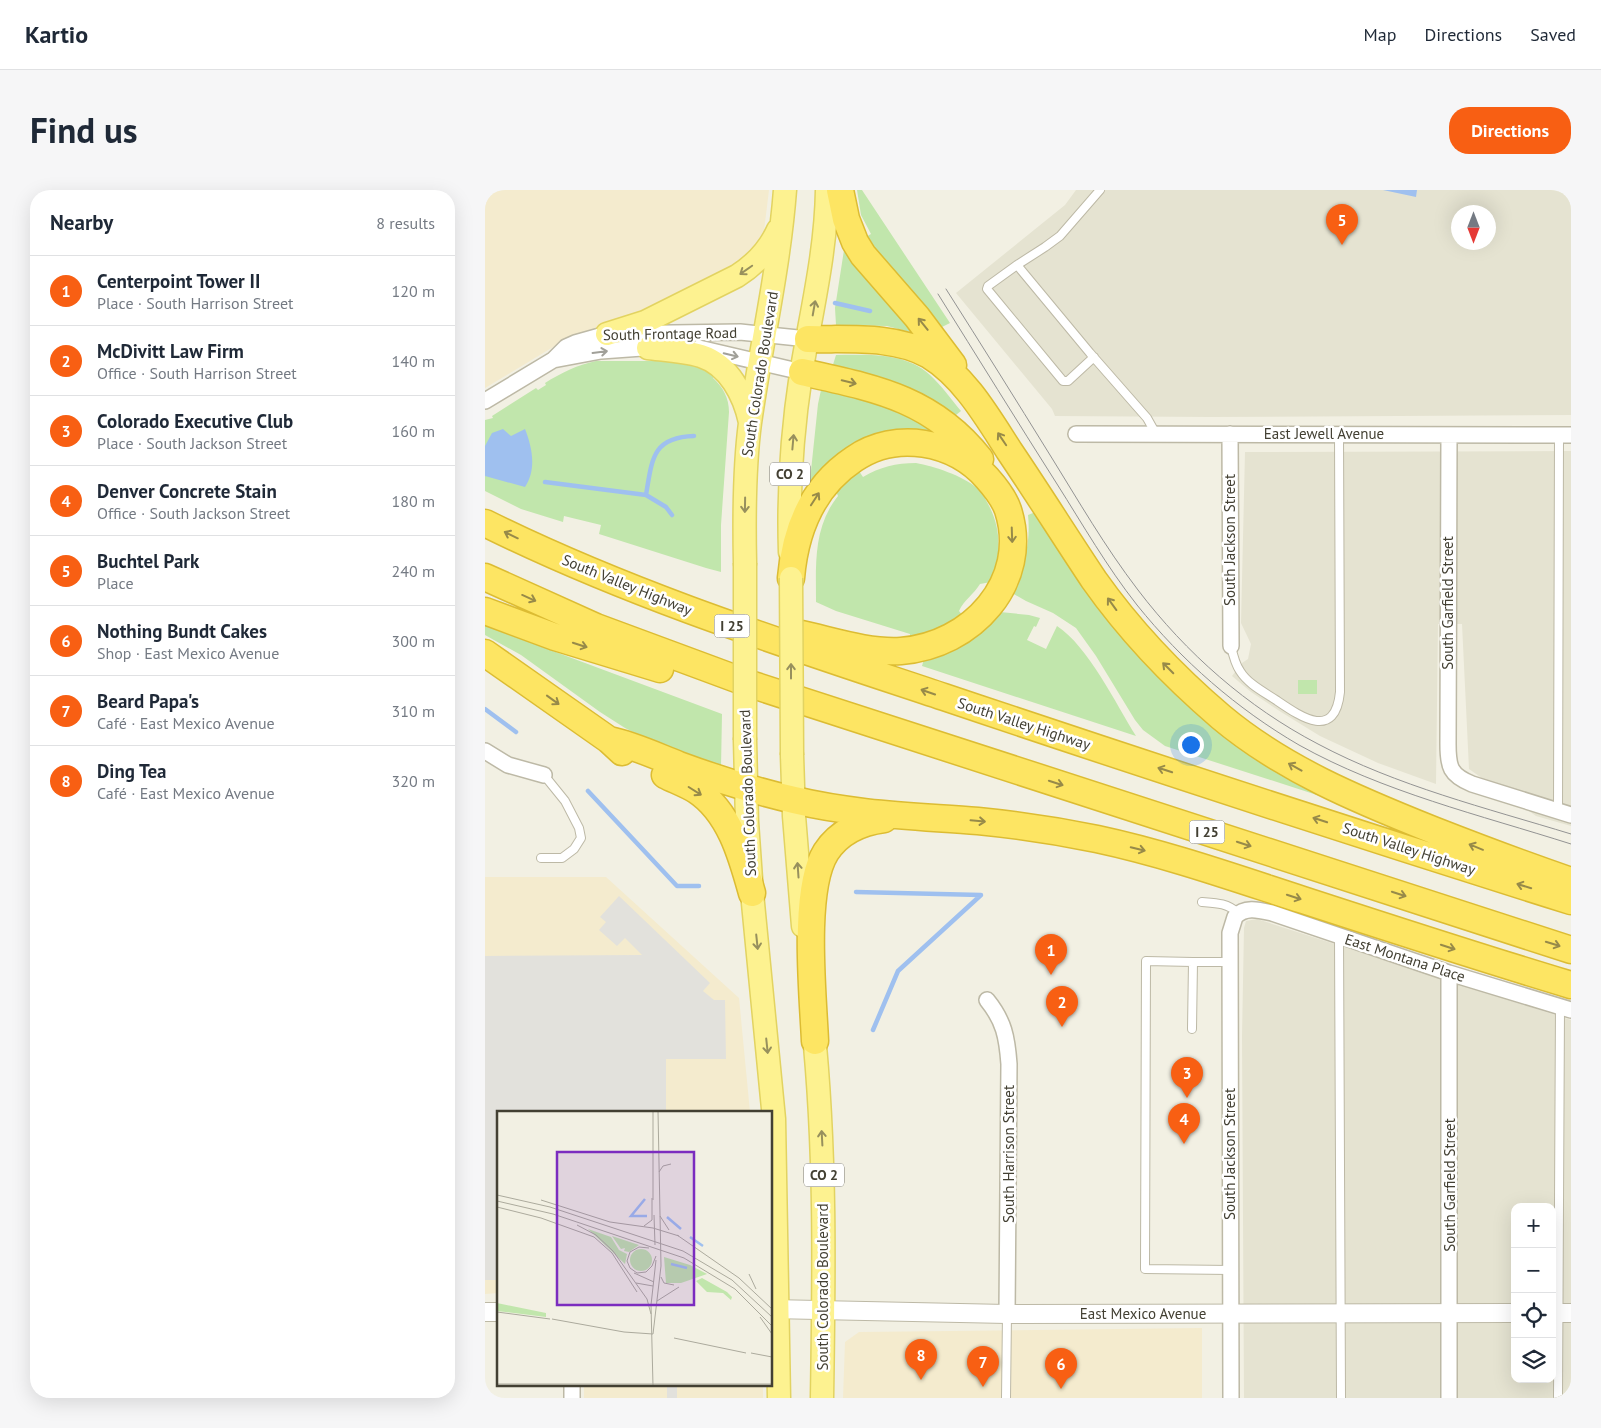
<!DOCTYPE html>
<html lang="en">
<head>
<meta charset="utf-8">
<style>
  :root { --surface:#fff; --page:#f6f6f7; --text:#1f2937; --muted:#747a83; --line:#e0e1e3; --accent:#f85f13 }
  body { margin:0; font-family:"PT Sans",sans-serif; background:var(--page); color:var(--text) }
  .controls { position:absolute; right:15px; bottom:15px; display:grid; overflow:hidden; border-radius:10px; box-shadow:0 5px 20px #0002 }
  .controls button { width:45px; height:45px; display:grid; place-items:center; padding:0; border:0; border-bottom:1px solid var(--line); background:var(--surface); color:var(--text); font:25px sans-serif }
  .compass { position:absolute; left:966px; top:15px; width:45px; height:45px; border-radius:50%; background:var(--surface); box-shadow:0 5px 20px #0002; rotate:180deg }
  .you { position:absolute; left:705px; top:554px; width:18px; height:18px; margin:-12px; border:4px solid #fff; border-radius:50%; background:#1a73e8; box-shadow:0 0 0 8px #1a73e833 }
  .badge { display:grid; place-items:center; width:32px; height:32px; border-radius:50%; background:var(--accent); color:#fff; font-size:16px; font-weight:700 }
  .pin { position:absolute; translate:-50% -41px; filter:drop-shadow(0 1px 2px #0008) }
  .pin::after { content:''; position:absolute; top:26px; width:18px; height:15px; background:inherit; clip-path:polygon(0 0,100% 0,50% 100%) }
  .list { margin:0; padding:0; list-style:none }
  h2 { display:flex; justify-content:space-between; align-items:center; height:65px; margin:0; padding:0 20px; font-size:21px }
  h2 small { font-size:16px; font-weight:400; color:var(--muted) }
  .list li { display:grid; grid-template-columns:32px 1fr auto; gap:15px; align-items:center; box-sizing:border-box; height:70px; padding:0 20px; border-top:1px solid var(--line) }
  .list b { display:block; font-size:19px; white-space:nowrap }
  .list p { margin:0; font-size:16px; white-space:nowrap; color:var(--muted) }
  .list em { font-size:16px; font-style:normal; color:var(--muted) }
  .icon { flex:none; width:28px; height:28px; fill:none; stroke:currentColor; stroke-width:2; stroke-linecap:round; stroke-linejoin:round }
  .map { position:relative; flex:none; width:1086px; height:1208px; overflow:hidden; border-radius:20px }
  header { display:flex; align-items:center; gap:30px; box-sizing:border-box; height:70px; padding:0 25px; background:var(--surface); border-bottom:1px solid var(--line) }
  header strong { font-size:24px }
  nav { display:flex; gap:28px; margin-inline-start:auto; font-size:18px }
  .intro { display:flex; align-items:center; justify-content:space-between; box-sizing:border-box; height:120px; padding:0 30px }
  h1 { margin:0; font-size:35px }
  .button { padding:12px 22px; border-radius:20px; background:var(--accent); color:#fff; font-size:18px; font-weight:700 }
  main { display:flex; gap:30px; padding:0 30px }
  aside { flex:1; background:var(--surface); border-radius:20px; box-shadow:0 5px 20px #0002 }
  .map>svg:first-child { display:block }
  .residential { fill:#e5e3d1; fill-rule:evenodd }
  .commercial { fill:#f4ebce }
  .green { fill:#c1e6ac }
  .parking { fill:#e2e1dc }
  .water { fill:#9fc0ef }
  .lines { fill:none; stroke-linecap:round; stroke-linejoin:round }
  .stream { stroke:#9fc0ef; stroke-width:4.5 }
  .service-casing { stroke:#bdb9a6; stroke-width:10 }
  .minor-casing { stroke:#bdb9a6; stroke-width:18 }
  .tertiary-casing { stroke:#bdb9a6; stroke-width:20 }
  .primary-casing { stroke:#e2d361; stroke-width:25 }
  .motorway-casing { stroke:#dcbc33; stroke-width:29 }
  .service { stroke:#fff; stroke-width:8 }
  .minor { stroke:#fff; stroke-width:15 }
  .tertiary { stroke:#fff; stroke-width:18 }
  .primary { stroke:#fdf290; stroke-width:22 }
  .motorway { stroke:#fde563; stroke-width:26 }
  .tram { stroke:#939393; stroke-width:1 }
  .primary-bridge-casing { stroke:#e2d361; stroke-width:25; stroke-linecap:butt }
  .primary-bridge { stroke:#fdf290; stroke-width:22 }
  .oneway { stroke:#97905d }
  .oneway2 { stroke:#978a49 }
  .oneway3 { stroke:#a1a099 }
  .labels { text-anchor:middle; stroke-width:5; stroke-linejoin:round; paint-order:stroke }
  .shield { fill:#fff; stroke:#7b7970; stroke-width:1 }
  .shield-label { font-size:14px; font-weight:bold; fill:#434033 }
  .street-label { font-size:15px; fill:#434033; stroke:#fff }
  .inset-river { fill:none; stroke:#9fc0ef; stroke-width:2.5 }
  .inset-road { fill:none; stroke:#acaa9d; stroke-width:1 }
  .view { fill:#7b2cbf; fill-opacity:0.15; stroke:#7b2cbf; stroke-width:2.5 }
  .inset-edge { fill:none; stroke:#434033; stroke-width:2.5 }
</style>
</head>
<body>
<header>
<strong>Kartio</strong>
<nav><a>Map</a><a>Directions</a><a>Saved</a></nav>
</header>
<div class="intro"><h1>Find us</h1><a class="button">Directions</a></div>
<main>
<aside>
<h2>Nearby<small>8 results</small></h2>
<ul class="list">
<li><span class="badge">1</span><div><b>Centerpoint Tower II</b><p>Place · South Harrison Street</p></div><em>120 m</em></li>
<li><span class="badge">2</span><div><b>McDivitt Law Firm</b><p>Office · South Harrison Street</p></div><em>140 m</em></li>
<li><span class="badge">3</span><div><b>Colorado Executive Club</b><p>Place · South Jackson Street</p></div><em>160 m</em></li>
<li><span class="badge">4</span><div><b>Denver Concrete Stain</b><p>Office · South Jackson Street</p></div><em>180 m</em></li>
<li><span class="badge">5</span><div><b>Buchtel Park</b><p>Place</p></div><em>240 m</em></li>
<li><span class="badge">6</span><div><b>Nothing Bundt Cakes</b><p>Shop · East Mexico Avenue</p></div><em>300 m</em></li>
<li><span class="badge">7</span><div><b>Beard Papa's</b><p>Café · East Mexico Avenue</p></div><em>310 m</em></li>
<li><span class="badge">8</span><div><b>Ding Tea</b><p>Café · East Mexico Avenue</p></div><em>320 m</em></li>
</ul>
</aside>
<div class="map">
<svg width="1086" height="1208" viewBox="0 0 1086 1208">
  <rect width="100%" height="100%" fill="#f2f0e3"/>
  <!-- residential -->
  <path class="residential" d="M591,0H1086V225L725,227L570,226L567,219L471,103L580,15ZM974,22H1004V52H974Z
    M1086,261V636L1051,626L984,579L977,434H953L951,594L893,573L835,546L796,522L766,502L747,486L757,473L763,469L766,454L756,433L760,262Z
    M772,729L1086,830V1208H759L757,847L759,738L761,731ZM1030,1017H1067V1189H1030Z"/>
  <!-- commercial -->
  <path class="commercial" d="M0,0H284L279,41L276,52L266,67L127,136L98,142L83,148L0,198Z
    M0,687H121L254,808L265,922H14V1103L0,1104Z
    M717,1138V1208H358L360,1152L374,1142Z
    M99,1194H278V1208H99Z"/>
  <!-- green -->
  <path class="green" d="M372,0H377L465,133L455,138L379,48L386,44L376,25Z
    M365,59L436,145L402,136L351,135L350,118L359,60Z
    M351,165C382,165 420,162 445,185C456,195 466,209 476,221L466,229L346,181Z
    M111,171H194L232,182L228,188C238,197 244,208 244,222L236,335V382L221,378L114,344L116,335L79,326L78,332L36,319L0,301V230L8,228L7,226L51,198L53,200L61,195L60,193C76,183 92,175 111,171Z
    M342,198L399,211L464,249L325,290L333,214L336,200Z
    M431,273C449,276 478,286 492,298C497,301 500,308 503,314C517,339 516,366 506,392L495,394C489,404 479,410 474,421L478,426L451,441L425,447V444L351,421L331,412C331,375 328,337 353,306L350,299L374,281L378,287C395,277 411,273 431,273Z
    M553,321L612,413L837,600L835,606L680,556L658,540L650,530L611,466L591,438L568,423L541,411L527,403C539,379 546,352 543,325Z
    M515,422L544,425L555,428L551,437L549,436L542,450L561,459L572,436C603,456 631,514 651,546L437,476L439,469C471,459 494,449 515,422Z
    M0,434L33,448L237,524L236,578L168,552L140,538L115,522L36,465L0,445Z
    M813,490H832V504H813Z"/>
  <!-- parking -->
  <path class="parking" d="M134,706L225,793L218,801L229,810H240L241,869H181V922H14V1090H0V766L157,765L140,748L132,756L114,740L121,732L115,727Z
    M182,1194H192V1208H182Z"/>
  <!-- water -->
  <path class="water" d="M898,0H932L931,7Z
    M18,239L26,246L40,239C47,257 52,279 40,297L0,286V256L7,243Z"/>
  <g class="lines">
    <!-- stream -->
    <path class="stream" d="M350,113L385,121
      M60,292L161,305L181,317L187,325
      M161,305C167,270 167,247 209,246
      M0,519L31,542
      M103,601L192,696H214
      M371,702L496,705L413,781L388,840"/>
    <defs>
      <path id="service" d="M615,0L575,46L560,57L532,75L605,163L662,228L671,244
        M532,75L503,96L502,99L578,191H583L609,167
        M746,456C748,465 750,474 755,481C763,494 779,502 791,510C816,527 850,551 855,502L854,244
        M1073,621L1074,245
        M56,668H77L89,659L96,648L94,638L80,611L59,585
        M717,712C731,713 742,713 753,723
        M854,746L856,1208
        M708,772H745
        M707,839L708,772L661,771L660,1079L746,1080
        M521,1208L522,1124
        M1073,1208L1075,817"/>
      <path id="minor" d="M214,158L317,182
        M68,170L116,161L171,157
        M0,211L68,170L81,157L90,153L122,144L255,142L323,149
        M591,244L1086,245
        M745,244L746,456
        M964,245L963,554C963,577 965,585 987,594L1086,625
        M0,561L23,575L59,585
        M964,783V1208
        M502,810C519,831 522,847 524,874L522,1124
        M87,1208V1194
        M746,1208L745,743L750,727C760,716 774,720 787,723L964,783L1086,820"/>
      <path id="tertiary" d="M286,1119L522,1124L1030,1123
        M0,1122H14
        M1067,1123H1086"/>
      <path id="primary" d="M122,144L160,132L252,86C271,74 284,60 293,40
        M163,158C180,160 200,161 216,166C244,175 259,205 265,232
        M305,362C303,302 307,243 316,184C326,123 341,63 342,0
        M260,373C259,327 259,279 265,233C276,155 294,79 300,0
        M260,550L262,632L267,703L289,929L294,1208
        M307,565L309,626L318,736
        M328,835C341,960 339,1083 337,1208"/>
      <path id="motorway" d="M355,0L361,29L370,52L378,65L432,127L468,175
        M323,149C362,150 409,145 444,165C480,187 503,228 525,262C554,305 581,348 609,390C645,441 688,486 736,527C798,579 873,610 948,640C994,658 1039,675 1086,691
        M317,182C389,198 447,208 495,269
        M0,333C147,406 303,455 459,507C667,577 876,645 1086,711
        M0,387L111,437L265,494L1086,760
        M306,388C310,340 327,297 369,269C411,240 469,251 502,288C510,297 519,308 523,320C546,392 486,456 416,461C383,463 348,451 316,444
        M0,421L70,447L175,479
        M0,463L124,550L137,562
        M124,550C148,555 171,566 194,575C232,589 270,601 309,610C372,625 430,626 493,631C533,635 573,641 612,649C682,664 750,688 818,710C907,739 996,768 1086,795
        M180,585C190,590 201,594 211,600C245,622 257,667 267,703
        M330,851C328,805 317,700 341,662C354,642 376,632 399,629"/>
    </defs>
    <!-- service casing -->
    <use href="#service" class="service-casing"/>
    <!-- minor casing -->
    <use href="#minor" class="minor-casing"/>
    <!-- tertiary casing -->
    <use href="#tertiary" class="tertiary-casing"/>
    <!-- primary casing -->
    <use href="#primary" class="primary-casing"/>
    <!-- motorway casing -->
    <use href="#motorway" class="motorway-casing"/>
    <!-- service -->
    <use href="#service" class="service"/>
    <!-- minor -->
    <use href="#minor" class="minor"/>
    <!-- tertiary -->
    <use href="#tertiary" class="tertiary"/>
    <!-- primary -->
    <use href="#primary" class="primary"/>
    <!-- motorway -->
    <use href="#motorway" class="motorway"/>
    <!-- tram -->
    <path class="tram" d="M461,99C496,154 531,210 565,265C593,310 620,357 653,400C701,463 762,517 833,554C912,596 1001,618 1086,644
      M453,104C493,168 532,231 572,294C598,335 622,377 652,415C697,471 752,519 814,555C898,602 995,625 1086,654"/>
    <defs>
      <path id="primary-bridge" d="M260,373V550
        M306,388L307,565"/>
    </defs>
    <!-- primary-bridge casing -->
    <use href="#primary-bridge" class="primary-bridge-casing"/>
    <!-- primary-bridge -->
    <use href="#primary-bridge" class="primary-bridge"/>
  </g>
  <!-- one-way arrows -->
  <defs><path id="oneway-shaft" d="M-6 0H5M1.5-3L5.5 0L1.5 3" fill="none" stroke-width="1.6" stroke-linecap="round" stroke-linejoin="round" transform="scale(1.25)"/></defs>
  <g class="oneway">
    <use href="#oneway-shaft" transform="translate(261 80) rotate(145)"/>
    <use href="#oneway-shaft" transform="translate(329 118) rotate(-80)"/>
    <use href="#oneway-shaft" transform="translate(308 252) rotate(-85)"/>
    <use href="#oneway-shaft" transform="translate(260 315) rotate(91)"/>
    <use href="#oneway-shaft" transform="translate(306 481) rotate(-90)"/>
    <use href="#oneway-shaft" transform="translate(313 680) rotate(-94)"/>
    <use href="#oneway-shaft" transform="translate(272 752) rotate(84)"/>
    <use href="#oneway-shaft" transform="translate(282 856) rotate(84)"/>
    <use href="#oneway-shaft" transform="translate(337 948) rotate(-93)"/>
  </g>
  <g class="oneway2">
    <use href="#oneway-shaft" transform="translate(438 134) rotate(-129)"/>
    <use href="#oneway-shaft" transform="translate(364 192) rotate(13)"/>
    <use href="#oneway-shaft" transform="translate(517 249) rotate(-124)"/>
    <use href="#oneway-shaft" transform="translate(330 309) rotate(-57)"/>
    <use href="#oneway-shaft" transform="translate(26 345) rotate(-154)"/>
    <use href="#oneway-shaft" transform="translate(527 345) rotate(88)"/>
    <use href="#oneway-shaft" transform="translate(44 408) rotate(24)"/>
    <use href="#oneway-shaft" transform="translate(627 414) rotate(-126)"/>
    <use href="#oneway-shaft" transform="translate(95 455) rotate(18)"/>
    <use href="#oneway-shaft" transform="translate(683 478) rotate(-135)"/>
    <use href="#oneway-shaft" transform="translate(443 502) rotate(-161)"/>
    <use href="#oneway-shaft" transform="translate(68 510) rotate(36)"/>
    <use href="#oneway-shaft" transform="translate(810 577) rotate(-151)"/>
    <use href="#oneway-shaft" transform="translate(680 580) rotate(-162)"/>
    <use href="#oneway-shaft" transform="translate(571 593) rotate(18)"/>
    <use href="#oneway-shaft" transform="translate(210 601) rotate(32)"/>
    <use href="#oneway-shaft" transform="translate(835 630) rotate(-162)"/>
    <use href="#oneway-shaft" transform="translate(493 631) rotate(5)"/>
    <use href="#oneway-shaft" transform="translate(759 654) rotate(18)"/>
    <use href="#oneway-shaft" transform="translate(991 657) rotate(-158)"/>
    <use href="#oneway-shaft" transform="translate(653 659) rotate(14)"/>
    <use href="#oneway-shaft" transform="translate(1039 696) rotate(-163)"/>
    <use href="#oneway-shaft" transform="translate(914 704) rotate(18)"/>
    <use href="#oneway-shaft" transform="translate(809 707) rotate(18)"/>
    <use href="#oneway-shaft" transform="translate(1068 754) rotate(17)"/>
    <use href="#oneway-shaft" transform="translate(963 757) rotate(18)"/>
  </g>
  <g class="oneway3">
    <use href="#oneway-shaft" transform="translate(115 162) rotate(-7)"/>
    <use href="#oneway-shaft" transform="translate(246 165) rotate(13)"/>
  </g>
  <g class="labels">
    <!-- shield labels -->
    <g class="shield">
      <rect x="285" y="272.5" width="40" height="23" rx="4"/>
      <rect x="229.5" y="424.5" width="35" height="23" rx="4"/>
      <rect x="704.5" y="630.5" width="35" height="23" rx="4"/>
      <rect x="319" y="973.5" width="40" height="23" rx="4"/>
    </g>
    <g class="shield-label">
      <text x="305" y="289">CO 2</text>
      <text x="247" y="441">I 25</text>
      <text x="722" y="647">I 25</text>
      <text x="339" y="990">CO 2</text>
    </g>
    <!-- street labels -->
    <g class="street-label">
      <text transform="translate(185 144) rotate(-1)" y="5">South Frontage Road</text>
      <text transform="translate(275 184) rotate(-81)" y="5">South Colorado Boulevard</text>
      <text x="839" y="249">East Jewell Avenue</text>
      <text transform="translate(745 350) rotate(-90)" y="5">South Jackson Street</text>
      <text transform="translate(142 395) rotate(22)" y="5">South Valley Highway</text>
      <text transform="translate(963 413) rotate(-90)" y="5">South Garfield Street</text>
      <text transform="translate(539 534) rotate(18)" y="5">South Valley Highway</text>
      <text transform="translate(263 603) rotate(-92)" y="5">South Colorado Boulevard</text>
      <text transform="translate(924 659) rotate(18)" y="5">South Valley Highway</text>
      <text transform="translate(920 768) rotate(18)" y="5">East Montana Place</text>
      <text transform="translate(524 964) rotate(-90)" y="5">South Harrison Street</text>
      <text transform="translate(745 964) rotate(-90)" y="5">South Jackson Street</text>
      <text transform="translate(965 995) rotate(-90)" y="5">South Garfield Street</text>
      <text transform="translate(338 1097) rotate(-90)" y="5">South Colorado Boulevard</text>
      <text x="658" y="1129">East Mexico Avenue</text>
    </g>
  </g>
  <!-- overview -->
  <g transform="translate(12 921)">
    <rect width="275" height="275" fill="#f2f0e3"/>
    <path d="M91,118L114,126L122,139L130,143L128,153ZM115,125L142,134L132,141L127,140L128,137L124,138ZM133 149a11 11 0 1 1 22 0a11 11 0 1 1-22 0ZM167,146L193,154L210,163L184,172H169ZM205,167L230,181L235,186L234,189L226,182L210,181L199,170ZM0,192L49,202V206L0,200Z" fill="#c1e6ac"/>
    <path class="inset-river" d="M148,88L134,105H150M170,106L184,118M193,126L206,135M174,153L190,157"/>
    <path class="inset-road" d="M156,0V89M162,61L166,55L174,53M0,84L53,96L186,140L235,169L275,206M44,89L113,111L156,117L182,125M0,90L56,103L187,147L238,178L275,215M0,96L44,107L97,126L115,142L140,181M157,104L158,134M163,105L172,119M80,114L99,124L116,140L150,188L154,203M147,115L155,109V87M180,124L242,167L275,198M152,137L142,136L133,141L130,150L133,157L140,162L149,161L155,155L159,145M137,162L157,171M252,163L259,178M164,166L167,172L177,174M139,172L156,175M160,190L182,176M0,201L53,208M263,206L275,223M55,208L127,221L156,223M156,223L164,155L161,0M177,227L249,242M254,242L275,246M0,273H275M156,275L154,194L159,149"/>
    <path class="view" d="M60,41H197V194H60Z"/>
    <rect width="275" height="275" class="inset-edge"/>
  </g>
</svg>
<div class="controls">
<button>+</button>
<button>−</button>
<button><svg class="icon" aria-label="locate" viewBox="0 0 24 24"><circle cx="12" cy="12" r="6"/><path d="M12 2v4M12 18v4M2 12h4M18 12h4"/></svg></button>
<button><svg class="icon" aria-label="layers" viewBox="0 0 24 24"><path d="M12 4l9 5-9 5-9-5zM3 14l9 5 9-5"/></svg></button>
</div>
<svg class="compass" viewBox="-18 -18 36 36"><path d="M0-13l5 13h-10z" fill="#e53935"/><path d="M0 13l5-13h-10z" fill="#747a83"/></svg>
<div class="you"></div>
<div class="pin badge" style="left:566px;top:785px">1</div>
<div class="pin badge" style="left:577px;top:837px">2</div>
<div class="pin badge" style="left:702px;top:908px">3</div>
<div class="pin badge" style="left:699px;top:954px">4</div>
<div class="pin badge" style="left:857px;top:55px">5</div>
<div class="pin badge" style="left:576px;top:1199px">6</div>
<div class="pin badge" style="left:498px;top:1197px">7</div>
<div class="pin badge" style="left:436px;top:1190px">8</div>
</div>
</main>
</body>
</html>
